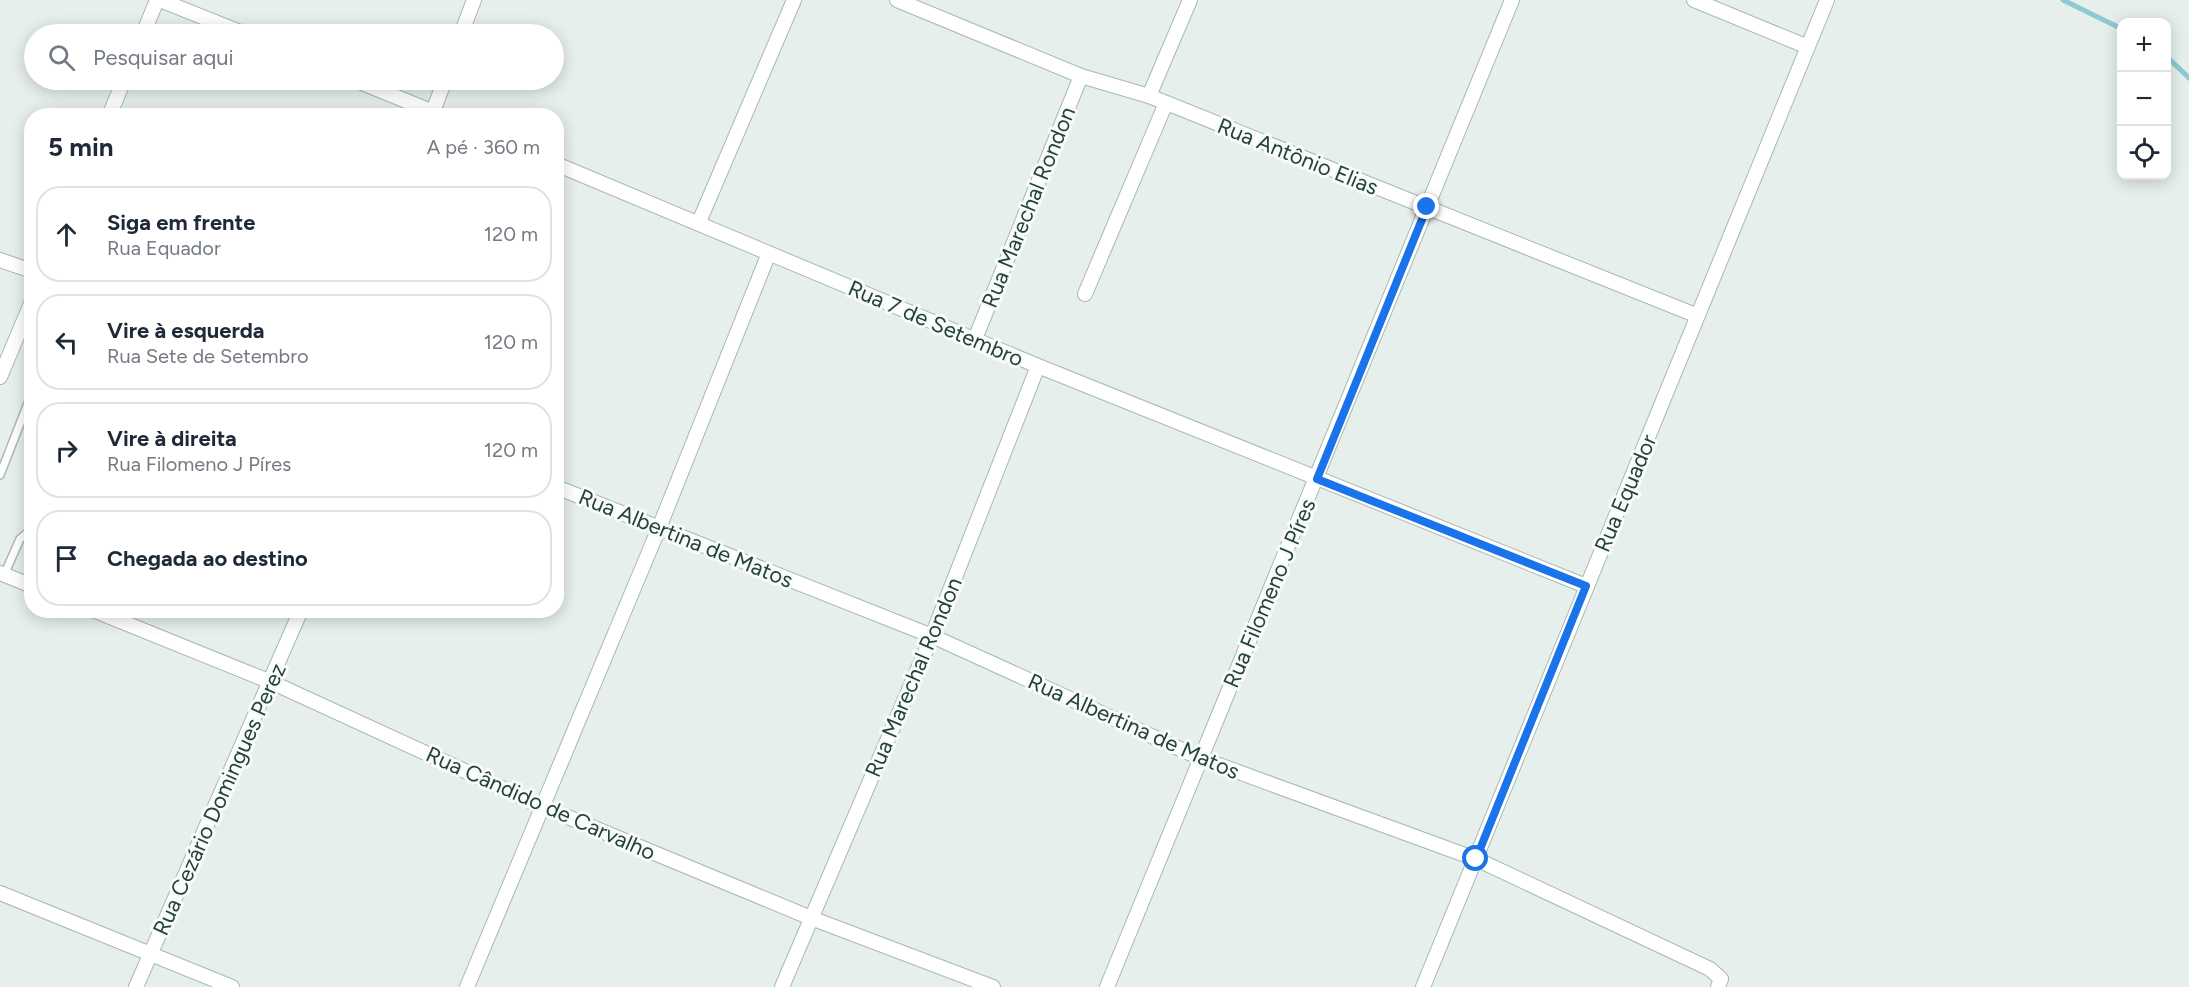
<!DOCTYPE html>
<html lang="pt">
<head>
<meta charset="utf-8">
<style>
  :root { --surface:#fff; --page:#f6f6f7; --text:#1f2937; --muted:#747a83; --line:#e0e1e3 }
  body { margin:0; font-family:Figtree,sans-serif; background:var(--page); color:var(--text) }
  .controls { position:absolute; right:18px; top:18px; display:grid; overflow:hidden; border-radius:12px; box-shadow:0 3px 15px #0003 }
  .controls button { width:54px; height:54px; display:grid; place-items:center; padding:0; border:0; border-bottom:2px solid var(--line); background:var(--surface); color:var(--text); font:30px sans-serif }
  .stop { position:absolute; width:18px; height:18px; margin:-14px; border:4px solid #1a73e8; border-radius:50%; background:#fff }
  .stop.end { background:#1a73e8; border-color:#fff; box-shadow:0 2px 6px #0008 }
  .list { margin:0; padding:0; list-style:none }
  h2 { display:flex; justify-content:space-between; align-items:center; height:78px; margin:0; padding:0 24px; font-size:26px }
  h2 small { font-size:20px; font-weight:400; color:var(--muted) }
  .list li { display:grid; grid-template-columns:39px 1fr auto; gap:18px; align-items:center; box-sizing:border-box; height:96px; margin:0 12px 12px; padding:0 12px; border:2px solid var(--line); border-radius:24px }
  .list b { display:block; font-size:22px; white-space:nowrap }
  .list p { margin:0; font-size:20px; white-space:nowrap; color:var(--muted) }
  .list em { font-size:20px; font-style:normal; color:var(--muted) }
  .icon { flex:none; width:33px; height:33px; fill:none; stroke:currentColor; stroke-width:2; stroke-linecap:round; stroke-linejoin:round }
  .map { position:relative; flex:none; width:2189px; height:987px; overflow:hidden }
  .search { position:absolute; background:var(--surface); box-shadow:0 3px 15px #0003; left:24px; top:24px; width:540px; height:66px; display:flex; align-items:center; gap:15px; box-sizing:border-box; padding:0 21px; border-radius:33px; color:var(--muted); font-size:22px }
  .panel { position:absolute; background:var(--surface); box-shadow:0 3px 15px #0003; left:24px; top:108px; width:540px; height:510px; border-radius:24px }
  .map>svg:first-child { display:block }
  .lines { fill:none; stroke-linecap:round; stroke-linejoin:round }
  .stream { stroke:#8ec9d4; stroke-width:5 }
  .service-casing { stroke:#a8b8b2; stroke-width:10 }
  .minor-casing { stroke:#a8b8b2; stroke-width:16 }
  .service { stroke:#fff; stroke-width:7 }
  .minor { stroke:#fff; stroke-width:14 }
  .route { stroke:#1a73e8; stroke-width:8 }
  .labels { text-anchor:middle; stroke-width:6; stroke-linejoin:round; paint-order:stroke }
  .street-label { font-size:22px; fill:#24423a; stroke:#f7fbf9 }
</style>
</head>
<body>
<div class="map">
<svg width="2189" height="987" viewBox="0 0 2189 987">
  <rect width="100%" height="100%" fill="#e6efeb"/>
  <g class="lines">
    <!-- stream -->
    <path class="stream" d="M2063,0L2122,29
      M2166,56L2189,78"/>
    <defs>
      <path id="service" d="M0,475L32,393
        M4,575L20,539L32,529"/>
      <path id="minor" d="M160,0L245,34
        M897,0L1081,76L1149,96L1698,316
        M1694,0L1808,47
        M143,34L157,0
        M461,34L474,0
        M355,80L443,116
        M1149,96L1190,0
        M433,111L445,80
        M109,116L124,80
        M556,164L1038,366L1586,586
        M699,222L794,0
        M0,260L32,271
        M1085,294L1166,103
        M975,339L1081,76
        M0,377L32,301
        M556,487L932,636L1200,758L1476,859L1710,969L1721,979L1718,987
        M0,573L32,586
        M93,610L271,682L541,806L811,918L993,987
        M0,893L232,987
        M136,987L301,610
        M467,987L659,528L769,253
        M782,987L932,636L1038,366
        M1107,987L1512,0
        M1423,987L1827,0"/>
    </defs>
    <!-- service casing -->
    <use href="#service" class="service-casing"/>
    <!-- minor casing -->
    <use href="#minor" class="minor-casing"/>
    <!-- service -->
    <use href="#service" class="service"/>
    <!-- minor -->
    <use href="#minor" class="minor"/>
  </g>
  <g class="lines">
    <!-- route -->
    <path class="route" d="M1427,207L1317,479L1586,586L1476,859"/>
  </g>
  <g class="labels">
    <!-- street labels -->
    <g class="street-label">
      <text transform="translate(1298 156) rotate(22)" y="8">Rua Antônio Elias</text>
      <text transform="translate(1028 207) rotate(-68)" y="8">Rua Marechal Rondon</text>
      <text transform="translate(936 323) rotate(23)" y="8">Rua 7 de Setembro</text>
      <text transform="translate(1625 493) rotate(-67)" y="8">Rua Equador</text>
      <text transform="translate(686 538) rotate(22)" y="8">Rua Albertina de Matos</text>
      <text transform="translate(1269 593) rotate(-67)" y="8">Rua Filomeno J Píres</text>
      <text transform="translate(913 677) rotate(-67)" y="8">Rua Marechal Rondon</text>
      <text transform="translate(1134 726) rotate(24)" y="8">Rua Albertina de Matos</text>
      <text transform="translate(219 799) rotate(-66)" y="8">Rua Cezário Domingues Perez</text>
      <text transform="translate(541 803) rotate(24)" y="8">Rua Cândido de Carvalho</text>
    </g>
  </g>
</svg>
<div class="controls">
<button>+</button>
<button>−</button>
<button><svg class="icon" aria-label="locate" viewBox="0 0 24 24"><circle cx="12" cy="12" r="6"/><path d="M12 2v4M12 18v4M2 12h4M18 12h4"/></svg></button>
</div>
<div class="stop" style="left:1476px;top:859px"></div>
<div class="stop end" style="left:1427px;top:207px"></div>
<div class="search"><svg class="icon" aria-label="search" viewBox="0 0 24 24"><circle cx="10" cy="10" r="6"/><path d="M15 15l6 6"/></svg>Pesquisar aqui</div>
<section class="panel">
<h2>5 min<small>A pé · 360 m</small></h2>
<ul class="list">
<li><svg class="icon" aria-label="ahead" viewBox="0 0 24 24"><path d="M12 20V5M6 11l6-6 6 6"/></svg><div><b>Siga em frente</b><p>Rua Equador</p></div><em>120 m</em></li>
<li><svg class="icon" aria-label="left" viewBox="0 0 24 24"><path d="M17 20v-9H6M10 6l-5 5 5 5"/></svg><div><b>Vire à esquerda</b><p>Rua Sete de Setembro</p></div><em>120 m</em></li>
<li><svg class="icon" aria-label="right" viewBox="0 0 24 24"><path d="M7 20v-9h11M14 6l5 5-5 5"/></svg><div><b>Vire à direita</b><p>Rua Filomeno J Píres</p></div><em>120 m</em></li>
<li><svg class="icon" aria-label="arrive" viewBox="0 0 24 24"><path d="M6 21V4h12l-3 4 3 4H6"/></svg><div><b>Chegada ao destino</b></div></li>
</ul>
</section>
</div>
</body>
</html>
